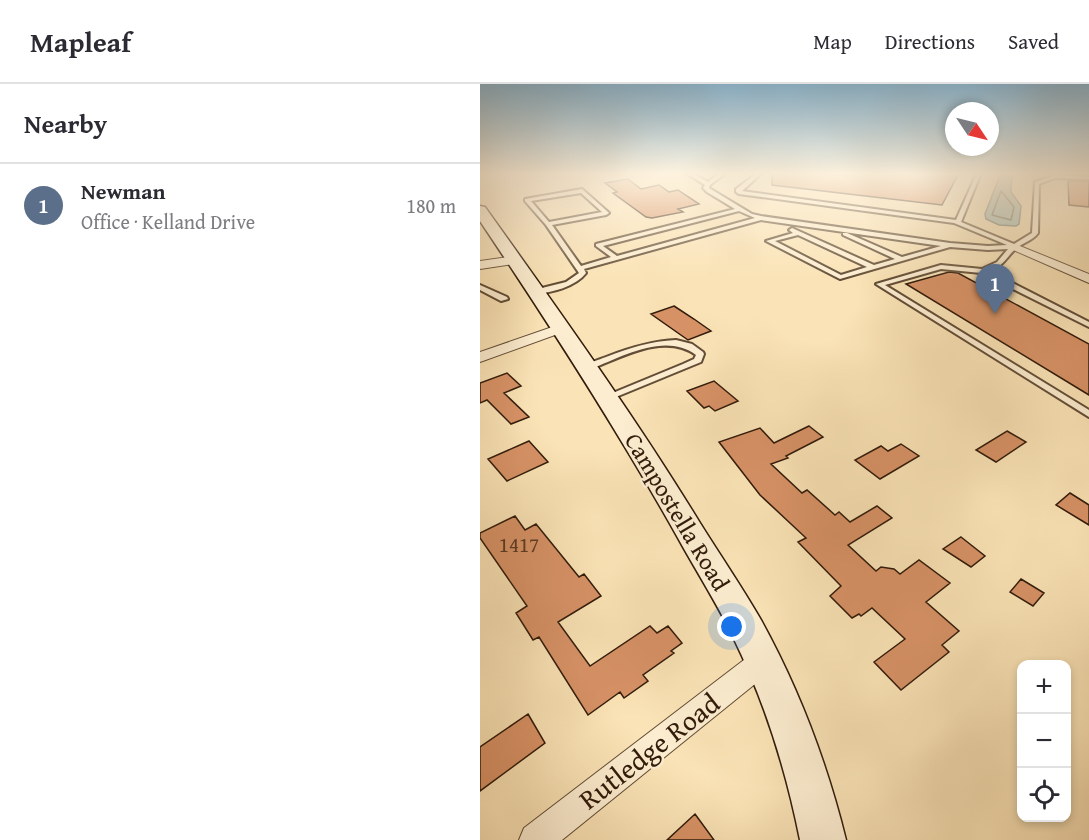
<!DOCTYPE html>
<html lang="en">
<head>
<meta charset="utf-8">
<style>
  :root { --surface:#fff; --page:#f2f2f3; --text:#2b2b33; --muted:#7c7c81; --line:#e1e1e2; --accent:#0f766e }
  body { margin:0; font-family:"Gentium Book Plus",serif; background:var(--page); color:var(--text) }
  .controls { position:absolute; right:18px; bottom:18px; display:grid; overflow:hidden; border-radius:12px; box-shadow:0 3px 9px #0003 }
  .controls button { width:54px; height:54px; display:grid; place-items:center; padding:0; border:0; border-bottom:2px solid var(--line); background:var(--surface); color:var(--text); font:30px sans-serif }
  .compass { position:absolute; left:465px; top:18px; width:54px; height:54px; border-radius:50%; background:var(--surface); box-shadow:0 3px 9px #0003; rotate:125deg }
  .you { position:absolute; left:252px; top:543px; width:21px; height:21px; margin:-15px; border:4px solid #fff; border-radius:50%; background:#1a73e8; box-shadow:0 0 0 9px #1a73e833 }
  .badge { display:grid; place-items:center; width:39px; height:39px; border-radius:50%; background:var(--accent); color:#fff; font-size:20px; font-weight:700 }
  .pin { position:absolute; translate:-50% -50px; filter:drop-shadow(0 2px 3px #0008) }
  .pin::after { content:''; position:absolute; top:32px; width:21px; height:18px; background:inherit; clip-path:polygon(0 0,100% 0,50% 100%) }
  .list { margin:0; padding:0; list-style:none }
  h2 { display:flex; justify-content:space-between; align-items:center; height:78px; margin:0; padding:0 24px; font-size:26px }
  h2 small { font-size:20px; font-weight:400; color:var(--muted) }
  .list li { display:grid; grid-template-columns:39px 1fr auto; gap:18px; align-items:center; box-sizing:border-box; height:84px; padding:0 24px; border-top:2px solid var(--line) }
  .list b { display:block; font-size:22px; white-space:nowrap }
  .list p { margin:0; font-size:20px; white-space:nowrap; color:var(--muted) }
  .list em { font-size:20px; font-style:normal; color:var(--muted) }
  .icon { flex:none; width:33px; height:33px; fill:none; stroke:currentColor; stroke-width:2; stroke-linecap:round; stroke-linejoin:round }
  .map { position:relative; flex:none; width:609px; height:756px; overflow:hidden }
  header { display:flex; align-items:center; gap:36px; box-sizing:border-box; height:84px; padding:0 30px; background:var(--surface); border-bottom:2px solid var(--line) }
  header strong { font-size:28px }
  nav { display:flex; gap:33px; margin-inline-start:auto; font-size:21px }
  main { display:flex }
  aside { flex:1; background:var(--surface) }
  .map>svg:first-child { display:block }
  .water { fill:#a0bdb5; stroke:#747c71; stroke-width:1.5 }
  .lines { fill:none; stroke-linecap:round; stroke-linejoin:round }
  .shore { stroke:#686c60; stroke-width:1.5 }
  .building { fill:#d79266; stroke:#311b0b; stroke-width:1.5 }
  .lane-casing { stroke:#634d36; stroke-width:4 }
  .street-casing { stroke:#634d36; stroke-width:2 }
  .secondary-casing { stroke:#311b0b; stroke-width:3 }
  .lane { fill:#fcedd0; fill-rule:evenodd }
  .street { fill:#fcedd0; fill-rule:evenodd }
  .secondary { fill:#fcedd0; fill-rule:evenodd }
  .labels { text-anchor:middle; stroke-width:5; stroke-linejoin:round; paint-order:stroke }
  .number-label { font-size:21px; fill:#5a3922 }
  .street-label { font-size:24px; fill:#311b0b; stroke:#fcedd0 }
  .near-street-label { font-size:28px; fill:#311b0b; stroke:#fcedd0 }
</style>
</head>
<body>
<header>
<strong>Mapleaf</strong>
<nav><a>Map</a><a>Directions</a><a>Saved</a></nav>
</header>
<main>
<aside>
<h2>Nearby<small></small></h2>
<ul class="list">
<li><span class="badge" style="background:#5c6f8a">1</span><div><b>Newman</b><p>Office · Kelland Drive</p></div><em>180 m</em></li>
</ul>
</aside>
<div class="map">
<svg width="609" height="756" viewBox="0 0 609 756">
  <rect width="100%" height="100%" fill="#fae3b6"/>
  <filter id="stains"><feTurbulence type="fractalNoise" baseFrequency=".00333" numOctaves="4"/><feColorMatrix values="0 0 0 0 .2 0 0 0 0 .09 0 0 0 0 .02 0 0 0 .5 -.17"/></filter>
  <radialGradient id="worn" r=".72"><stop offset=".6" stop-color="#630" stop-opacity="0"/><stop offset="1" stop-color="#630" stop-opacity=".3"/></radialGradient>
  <!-- water -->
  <path class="water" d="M521,89H532L531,108L541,122L539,140L536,142L519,141L506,135L505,130Z"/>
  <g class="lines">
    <!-- shore -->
    <path class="shore" d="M521,107L534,123L531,136L512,131Z"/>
  </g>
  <!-- building -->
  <path class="building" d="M292,89H479L462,121L292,101Z
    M148,95L161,105L179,101L189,108L198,106L219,120L198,125L203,128L172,134L166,133L133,109L137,108L125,99Z
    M588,97H609V123L589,121Z
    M469,188L478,189L609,260V311L426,200Z
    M194,222L214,235L231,247L208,256L171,230Z
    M27,289L41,302L24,309L49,333L31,340L7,316L0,319V299Z
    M234,297L258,317L235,327L229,322L224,324L207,307Z
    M329,342L343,353L306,372L308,374L291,380L322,409L327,406L355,431L359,428L370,438L397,422L412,434L368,461L396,487L401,483L414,485L420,490L439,476L470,499L446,518L479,547L462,561L469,568L421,606L394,578L425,555L392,524L381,532L379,530L372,534L350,512L361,502L318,458L326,454L280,411L239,358L280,344L294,359Z
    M527,347L546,358L516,378L496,366Z
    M49,357L68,378L27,397L8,375Z
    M421,360L439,372L400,395L375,376L401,362L408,367Z
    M590,409L609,421V441L576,421Z
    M35,432L45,446L56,440L99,493L104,490L121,512L78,538L110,582L170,542L177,549L188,542L202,559L191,567L194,569L163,591L168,597L144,614L140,608L108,631L59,553L53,556L36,529L47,522L0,454V449Z
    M481,453L505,472L491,483L463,465Z
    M541,495L564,509L553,522L530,508Z
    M48,630L65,659L0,707V663Z
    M215,730L234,756H187Z"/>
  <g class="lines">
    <defs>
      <path id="lane" d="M206,89H212L228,98L240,89H246L230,101L229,104L272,130L281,132L470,159L508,162L527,161L474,139L259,110L256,108V105L277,89H282L262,107L476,136L497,89H501L481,138L534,160L552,149L555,98L575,91L609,93V95L575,94L559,100L558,149C553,156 545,158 538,163C526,172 526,181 509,187L609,238V243L501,189L461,185L405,201L609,326V333L396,200L461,181L502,185L517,178L528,165L508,166L470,163L360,195L286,157L313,149L309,146L312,144L394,181L415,175L363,151V149H367L422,173L461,162L281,136L104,185L106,189C95,203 71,209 54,210V206L86,198L99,189L66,141L45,117V115L102,105L128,128L129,129L126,131L72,141L101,182L131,173L116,162V160L255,125L227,108L223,104L225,101ZM101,109L122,128L69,138L51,117ZM259,127L275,134L137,172L123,162ZM318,151L387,183L361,191L295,157Z
        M0,201L27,213L28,215L21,217L0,206Z
        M196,256L212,260L223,268L224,270L221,278L131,315L128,316L123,313L203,280L214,275L216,271C185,248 142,273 111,285L108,286L104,283C110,278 118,276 126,273C149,264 171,257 196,256Z"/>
      <path id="street" d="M535,160L609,190V199L531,165V161Z
        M35,172L41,176L39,179L0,185V177Z
        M81,240L86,241L88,244L86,247L0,278V268Z
        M282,566L291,569L295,578L291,587L82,756H39L44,744L273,569Z"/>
      <path id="secondary" d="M0,122L5,123C79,227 154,331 220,439C240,471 262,503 281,536C319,605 347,679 366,756H320C306,686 285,618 253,553C237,519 216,487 198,454C137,345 69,240 0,137Z"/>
    </defs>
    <!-- lane casing -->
    <use href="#lane" class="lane-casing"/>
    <!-- street casing -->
    <use href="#street" class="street-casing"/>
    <!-- secondary casing -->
    <use href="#secondary" class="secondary-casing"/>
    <!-- lane -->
    <use href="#lane" class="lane"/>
    <!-- street -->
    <use href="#street" class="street"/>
    <!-- secondary -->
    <use href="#secondary" class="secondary"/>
  </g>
  <!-- sky -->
  <linearGradient id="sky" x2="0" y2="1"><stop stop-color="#8bb8d4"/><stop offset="0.46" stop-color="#fdf2de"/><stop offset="1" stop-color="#fdf2de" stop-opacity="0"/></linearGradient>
  <rect width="609" height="195" fill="url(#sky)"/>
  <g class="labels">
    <!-- number labels -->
    <g class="number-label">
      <text x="39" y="468">1417</text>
    </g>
    <!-- street labels -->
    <g class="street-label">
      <text transform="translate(197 428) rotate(59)" y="8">Campostella Road</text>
    </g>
    <!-- near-street labels -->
    <g class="near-street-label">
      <text transform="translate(169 667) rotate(-38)" y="10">Rutledge Road</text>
    </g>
  </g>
  <rect width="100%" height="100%" filter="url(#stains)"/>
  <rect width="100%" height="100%" fill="url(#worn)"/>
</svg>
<div class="controls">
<button>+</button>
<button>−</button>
<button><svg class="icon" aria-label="locate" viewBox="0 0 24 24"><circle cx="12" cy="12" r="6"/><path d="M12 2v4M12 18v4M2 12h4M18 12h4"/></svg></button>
</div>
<svg class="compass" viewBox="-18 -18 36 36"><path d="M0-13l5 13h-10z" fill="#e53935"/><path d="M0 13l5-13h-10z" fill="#7c7c81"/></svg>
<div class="you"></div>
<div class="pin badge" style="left:515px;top:230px;background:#5c6f8a">1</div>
</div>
</main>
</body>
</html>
